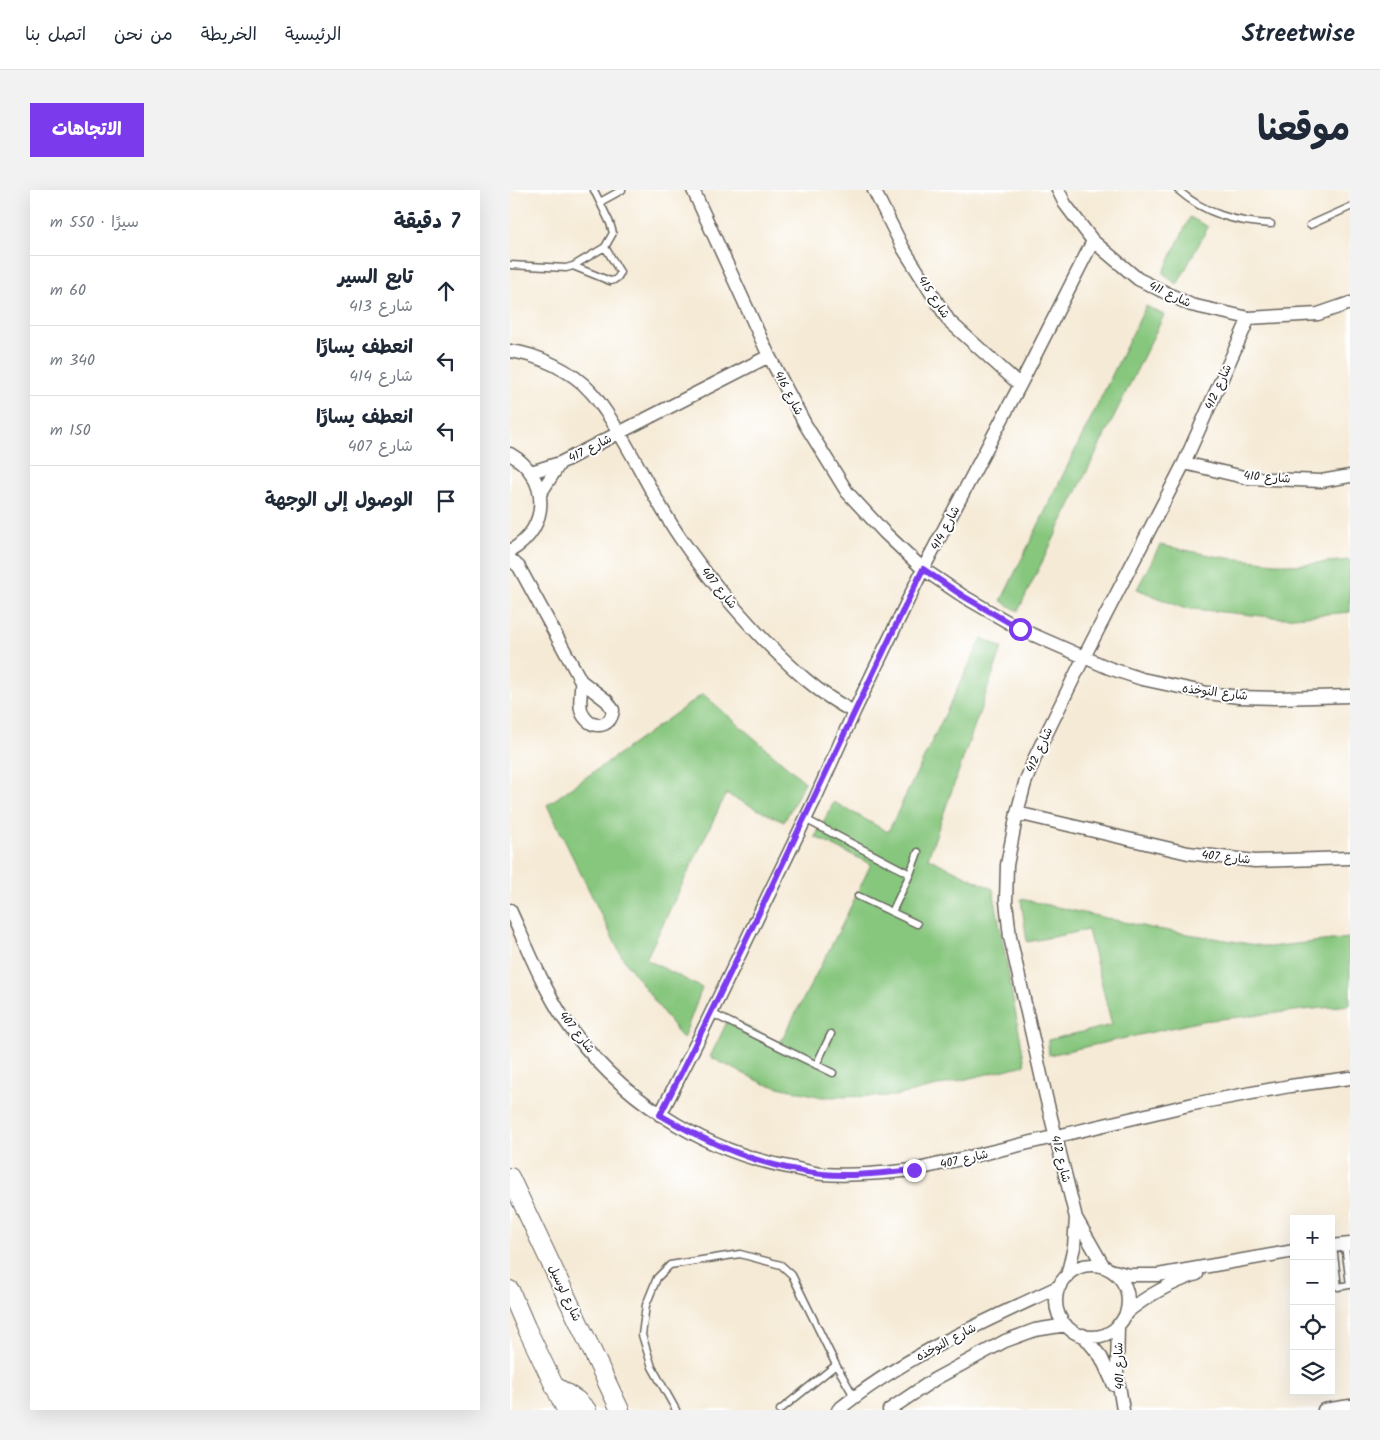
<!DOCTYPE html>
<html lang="ar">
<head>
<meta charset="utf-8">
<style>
  :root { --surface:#fff; --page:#f2f2f3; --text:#1f2937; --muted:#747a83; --line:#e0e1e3; --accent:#7c3aed }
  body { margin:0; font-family:Kalam,"Playpen Sans Arabic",sans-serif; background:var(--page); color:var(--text); direction:rtl }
  .controls { position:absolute; right:15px; bottom:15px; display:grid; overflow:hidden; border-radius:0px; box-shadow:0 5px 20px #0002 }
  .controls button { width:45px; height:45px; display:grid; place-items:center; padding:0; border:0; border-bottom:1px solid var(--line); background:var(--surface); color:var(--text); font:25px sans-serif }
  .stop { position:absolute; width:15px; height:15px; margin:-11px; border:4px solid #7c3aed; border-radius:50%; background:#fff }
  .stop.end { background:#7c3aed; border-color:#fff; box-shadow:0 1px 5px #0008 }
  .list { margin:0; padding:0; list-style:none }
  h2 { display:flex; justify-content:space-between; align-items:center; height:65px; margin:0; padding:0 20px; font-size:21px }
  h2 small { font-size:16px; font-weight:400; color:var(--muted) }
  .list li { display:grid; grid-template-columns:32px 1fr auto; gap:15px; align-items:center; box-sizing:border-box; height:70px; padding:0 20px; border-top:1px solid var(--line) }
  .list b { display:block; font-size:19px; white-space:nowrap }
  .list p { margin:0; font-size:16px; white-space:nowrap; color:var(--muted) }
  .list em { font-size:16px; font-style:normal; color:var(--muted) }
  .icon { flex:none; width:28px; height:28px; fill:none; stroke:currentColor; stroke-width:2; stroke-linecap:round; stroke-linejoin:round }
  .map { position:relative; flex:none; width:840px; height:1220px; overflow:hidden; direction:ltr; border-radius:0px }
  header { display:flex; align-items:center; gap:30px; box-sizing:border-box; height:70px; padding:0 25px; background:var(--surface); border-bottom:1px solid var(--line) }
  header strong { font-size:24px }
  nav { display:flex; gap:28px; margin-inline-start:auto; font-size:18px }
  .intro { display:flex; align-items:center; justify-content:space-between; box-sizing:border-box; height:120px; padding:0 30px }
  h1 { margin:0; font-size:35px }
  .button { padding:12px 22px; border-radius:0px; background:var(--accent); color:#fff; font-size:18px; font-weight:700 }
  main { display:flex; gap:30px; padding:0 30px }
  aside { flex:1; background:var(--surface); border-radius:0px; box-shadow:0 5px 20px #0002 }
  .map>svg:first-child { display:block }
  .green { fill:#86c67d; stroke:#51714c }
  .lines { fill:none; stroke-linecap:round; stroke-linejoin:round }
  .lane-casing { stroke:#68645d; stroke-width:9 }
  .street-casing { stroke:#68645d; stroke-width:15 }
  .secondary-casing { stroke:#68645d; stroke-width:20 }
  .lane { stroke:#fff; stroke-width:6 }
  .street { stroke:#fff; stroke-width:12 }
  .secondary { stroke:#fff; stroke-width:18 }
  .route { stroke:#7c3aed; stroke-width:6 }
  .labels { text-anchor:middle; stroke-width:4; stroke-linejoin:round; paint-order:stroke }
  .street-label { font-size:12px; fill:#1c1c1c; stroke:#fff }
</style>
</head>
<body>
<header>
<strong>Streetwise</strong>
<nav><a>الرئيسية</a><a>الخريطة</a><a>من نحن</a><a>اتصل بنا</a></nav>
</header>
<div class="intro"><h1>موقعنا</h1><a class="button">الاتجاهات</a></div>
<main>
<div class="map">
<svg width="840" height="1220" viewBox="0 0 840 1220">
  <rect width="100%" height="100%" fill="#fff"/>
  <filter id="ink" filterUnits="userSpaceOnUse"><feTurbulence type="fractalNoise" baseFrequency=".02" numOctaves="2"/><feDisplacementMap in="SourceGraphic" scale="10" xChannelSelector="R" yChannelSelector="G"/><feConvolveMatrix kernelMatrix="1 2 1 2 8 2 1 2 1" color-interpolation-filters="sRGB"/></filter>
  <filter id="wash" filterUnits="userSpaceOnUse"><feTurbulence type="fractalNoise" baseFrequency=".0096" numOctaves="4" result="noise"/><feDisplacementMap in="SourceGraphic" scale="20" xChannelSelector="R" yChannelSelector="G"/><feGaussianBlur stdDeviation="1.12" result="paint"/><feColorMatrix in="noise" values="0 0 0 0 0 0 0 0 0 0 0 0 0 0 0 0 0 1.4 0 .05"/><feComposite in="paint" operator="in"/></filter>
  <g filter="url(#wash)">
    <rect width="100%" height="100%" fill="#f5ead5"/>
    <!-- green -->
    <path class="green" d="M680,27L698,37L667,95L653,83Z
      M636,116L654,125L508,421L491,411Z
      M650,355L710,367L784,375L840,370V422L772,428L673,418L627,399Z
      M472,448L492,458L418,668L483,699L515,875L385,906L312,907L255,894L200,867L219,828L270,853L331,737L361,674L305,647L324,612L378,642Z
      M193,504L295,592L274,632L216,604L136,769L192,798L173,849L112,767L37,615Z
      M511,709L641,738L759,757L840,748V815L692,831L539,865L538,850L602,835L578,740L517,752Z"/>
  </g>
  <g filter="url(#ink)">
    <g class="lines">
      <defs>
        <path id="lane" d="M668,0C695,24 726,32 761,34
          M90,12L112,0
          M800,35L840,17
          M0,75L56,78L63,76L95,57L103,43L100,33L84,0
          M63,76L100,91C106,90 109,88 110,82L95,57
          M295,629L400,684
          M348,706L407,734
          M382,722L400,684L408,662
          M201,823L323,883
          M306,875L321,844
          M835,1055L840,1095
          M823,1056L828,1097L839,1095
          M166,1220L142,1177L132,1145L136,1115L147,1088L160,1075L230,1064L271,1075L282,1085L326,1175L345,1208
          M270,1220L326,1175"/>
        <path id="street" d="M183,0L259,166L295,234L337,302L374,342L413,379L453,406L510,439L599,478L632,489L698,503L729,507L767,508L840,506
          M364,0L393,58L439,131L510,195
          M548,0L555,14L583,51L628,89L681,115L739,128L808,124L840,113
          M0,161C26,164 63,181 80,201C86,207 91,215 96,222C124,263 143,309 171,349C196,385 224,418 253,449C282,478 307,503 344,522
          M0,264C40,287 41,338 0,361
          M674,273L738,288L811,291L840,286
          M21,282L50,273L259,166
          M30,304L50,273
          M0,369L9,377L71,491C72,501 68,514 72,523C80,540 101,539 103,520L97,511L71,491
          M507,623L678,663L745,671L840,668
          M0,720C17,757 32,795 54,829C107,907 191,961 283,978C293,980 303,983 313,984C343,986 374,983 404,980L683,914L780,896L840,888
          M150,925L190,846L305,609L344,522L413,379L510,195L583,51
          M821,1056L840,1054
          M546 1111a36 36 0 1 1 72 0a36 36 0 1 1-72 0Z
          M594,1077L566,1028L536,907L500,747L496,711L497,675L507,623L515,593L526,565L574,467L674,273L739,128
          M604,1081L619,1085H648L784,1061
          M557,1086L564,1057L566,1028
          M616,1123C638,1105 660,1093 687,1084
          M608,1135L607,1183L613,1220
          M573,1145L591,1167L604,1195
          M328,1220C394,1166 474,1132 550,1096
          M379,1220L425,1189L495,1151L525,1140L556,1135
          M814,1220L840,1216"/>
        <path id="secondary" d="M0,987L110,1220
          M0,1100L16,1137L56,1220
          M45,1196L67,1210L77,1220"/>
      </defs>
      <!-- lane casing -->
      <use href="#lane" class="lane-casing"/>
      <!-- street casing -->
      <use href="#street" class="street-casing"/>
      <!-- secondary casing -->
      <use href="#secondary" class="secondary-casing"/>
      <!-- lane -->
      <use href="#lane" class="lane"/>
      <!-- street -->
      <use href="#street" class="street"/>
      <!-- secondary -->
      <use href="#secondary" class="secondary"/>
    </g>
  </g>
  <g class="lines" filter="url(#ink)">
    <!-- route -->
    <path class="route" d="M404,980C374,983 342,987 312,984C251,977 202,955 150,925C241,745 325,561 413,379L453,406L510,439"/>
  </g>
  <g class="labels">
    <!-- street labels -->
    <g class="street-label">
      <text transform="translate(660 104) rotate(25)" y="4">شارع 411</text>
      <text transform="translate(424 107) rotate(57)" y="4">شارع 415</text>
      <text transform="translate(708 197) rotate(-66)" y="4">شارع 412</text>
      <text transform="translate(279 203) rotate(62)" y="4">شارع 416</text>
      <text transform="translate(80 258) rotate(-27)" y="4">شارع 417</text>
      <text transform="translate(757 287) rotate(4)" y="4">شارع 410</text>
      <text transform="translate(435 338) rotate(-62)" y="4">شارع 414</text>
      <text transform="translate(209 398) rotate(51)" y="4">شارع 407</text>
      <text transform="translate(705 502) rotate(7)" y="4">شارع النوخذه</text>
      <text transform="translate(529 560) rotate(-66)" y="4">شارع 412</text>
      <text transform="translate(716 667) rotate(6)" y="4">شارع 407</text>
      <text transform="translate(67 842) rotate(52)" y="4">شارع 407</text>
      <text transform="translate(454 969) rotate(-13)" y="4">شارع 407</text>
      <text transform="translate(551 969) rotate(76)" y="4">شارع 412</text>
      <text transform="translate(55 1103) rotate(65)" y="4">شارع لوسيل</text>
      <text transform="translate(436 1152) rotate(-28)" y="4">شارع النوخذه</text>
      <text transform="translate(609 1176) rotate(-92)" y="4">شارع 401</text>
    </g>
  </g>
</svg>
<div class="controls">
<button>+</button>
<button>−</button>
<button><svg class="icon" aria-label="locate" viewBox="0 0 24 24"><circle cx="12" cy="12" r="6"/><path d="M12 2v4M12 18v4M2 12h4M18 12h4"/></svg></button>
<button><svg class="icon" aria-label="layers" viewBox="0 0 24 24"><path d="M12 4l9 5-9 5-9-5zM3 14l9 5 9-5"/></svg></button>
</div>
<div class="stop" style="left:510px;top:439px"></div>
<div class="stop end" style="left:404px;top:980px"></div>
</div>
<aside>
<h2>7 دقيقة<small>سيرًا · 550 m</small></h2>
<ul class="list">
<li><svg class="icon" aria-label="ahead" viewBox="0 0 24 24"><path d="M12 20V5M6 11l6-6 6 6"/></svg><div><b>تابع السير</b><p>شارع 413</p></div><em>60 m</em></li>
<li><svg class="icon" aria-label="left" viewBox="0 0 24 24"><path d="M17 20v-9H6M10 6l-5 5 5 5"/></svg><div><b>انعطف يسارًا</b><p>شارع 414</p></div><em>340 m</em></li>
<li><svg class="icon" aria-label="left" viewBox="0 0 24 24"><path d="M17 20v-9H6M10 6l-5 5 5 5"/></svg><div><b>انعطف يسارًا</b><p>شارع 407</p></div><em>150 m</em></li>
<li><svg class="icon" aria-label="arrive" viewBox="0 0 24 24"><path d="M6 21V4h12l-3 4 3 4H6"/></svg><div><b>الوصول إلى الوجهة</b></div></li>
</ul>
</aside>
</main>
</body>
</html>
